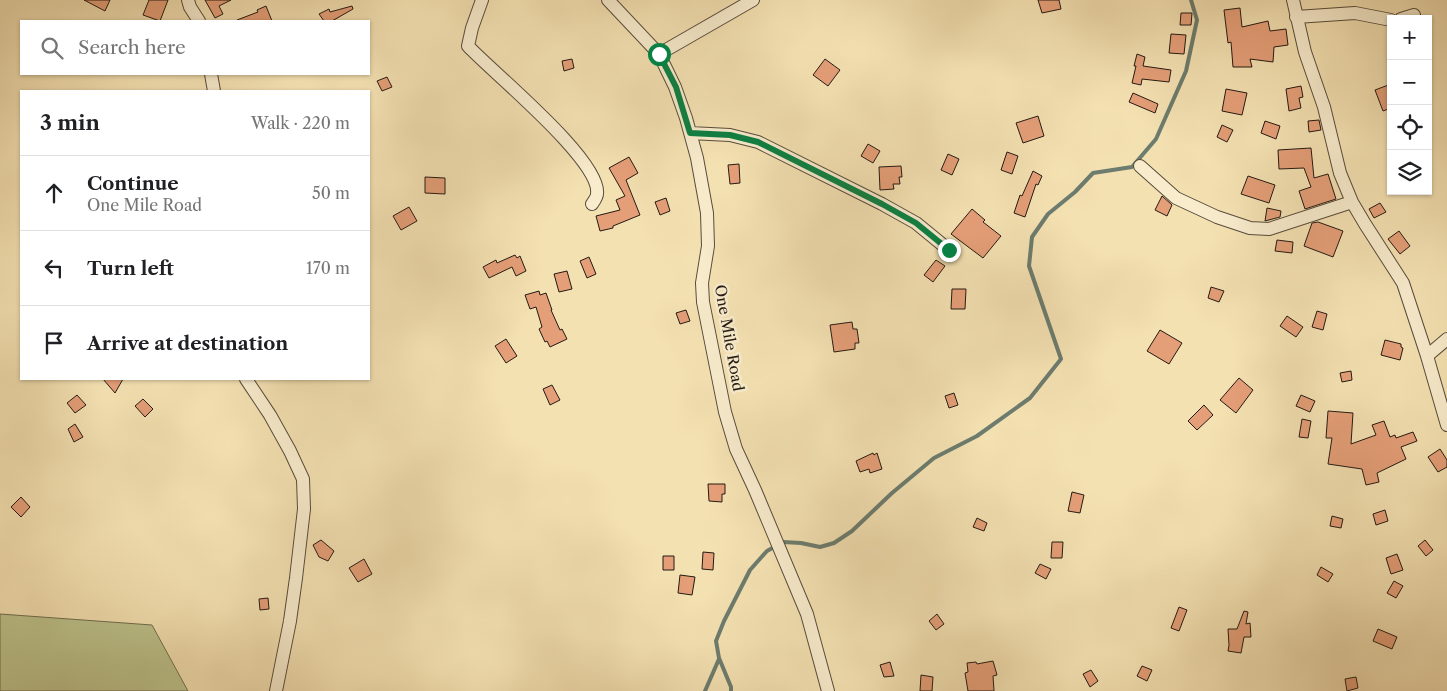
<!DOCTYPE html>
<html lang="en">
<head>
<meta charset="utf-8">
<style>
  :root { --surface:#fff; --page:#f6f6f6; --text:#202124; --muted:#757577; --line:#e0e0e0 }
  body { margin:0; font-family:"Libre Caslon Text",serif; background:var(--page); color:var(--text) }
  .controls { position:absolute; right:15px; top:15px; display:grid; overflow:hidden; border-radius:0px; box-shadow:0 1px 4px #0004 }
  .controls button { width:45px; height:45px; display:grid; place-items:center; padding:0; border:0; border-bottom:1px solid var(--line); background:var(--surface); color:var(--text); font:25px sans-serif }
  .stop { position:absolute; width:15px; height:15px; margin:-11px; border:4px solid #0b8043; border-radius:50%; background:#fff }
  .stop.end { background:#0b8043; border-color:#fff; box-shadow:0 1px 5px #0008 }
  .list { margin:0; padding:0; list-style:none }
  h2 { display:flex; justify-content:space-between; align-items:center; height:65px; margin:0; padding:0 20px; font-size:21px }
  h2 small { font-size:16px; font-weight:400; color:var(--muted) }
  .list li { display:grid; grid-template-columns:32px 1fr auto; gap:15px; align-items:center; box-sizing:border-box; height:75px; padding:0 20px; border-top:1px solid var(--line) }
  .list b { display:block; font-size:19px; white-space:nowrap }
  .list p { margin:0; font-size:16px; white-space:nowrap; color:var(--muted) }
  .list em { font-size:16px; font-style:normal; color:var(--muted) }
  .icon { flex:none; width:28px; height:28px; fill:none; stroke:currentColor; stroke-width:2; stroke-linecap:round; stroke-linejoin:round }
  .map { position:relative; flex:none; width:1447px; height:691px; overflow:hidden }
  .search { position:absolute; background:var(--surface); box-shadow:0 1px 4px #0004; left:20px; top:20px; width:350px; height:55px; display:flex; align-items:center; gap:12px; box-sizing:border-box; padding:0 18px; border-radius:0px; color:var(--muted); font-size:19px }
  .panel { position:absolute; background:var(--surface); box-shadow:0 1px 4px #0004; left:20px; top:90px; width:350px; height:290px; border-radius:0px }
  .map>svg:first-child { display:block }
  .green { fill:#bcc28c; stroke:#706e50 }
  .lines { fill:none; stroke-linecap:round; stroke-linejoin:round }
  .stream { stroke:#6c7c6e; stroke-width:4 }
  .building { fill:#e59f78; stroke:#241a13 }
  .minor-casing { stroke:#584c3b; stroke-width:14 }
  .minor { stroke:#f8eccd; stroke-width:12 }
  .route { stroke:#0b8043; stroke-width:6 }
  .labels { text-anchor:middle; stroke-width:5; stroke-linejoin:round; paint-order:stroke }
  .street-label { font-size:15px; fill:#241a13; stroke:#f8eccd }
</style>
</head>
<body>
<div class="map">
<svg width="1447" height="691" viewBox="0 0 1447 691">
  <rect width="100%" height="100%" fill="#f4e1b2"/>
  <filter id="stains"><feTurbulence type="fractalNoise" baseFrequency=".004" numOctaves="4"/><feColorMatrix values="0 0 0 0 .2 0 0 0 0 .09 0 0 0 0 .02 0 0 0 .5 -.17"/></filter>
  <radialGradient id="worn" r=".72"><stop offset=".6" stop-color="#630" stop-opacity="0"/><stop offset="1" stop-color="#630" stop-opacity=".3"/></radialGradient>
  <!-- green -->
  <path class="green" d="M0,614L152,625L188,691H0Z"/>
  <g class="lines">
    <!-- stream -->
    <path class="stream" d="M705,691L719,659
      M731,691V687L719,658L716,641L724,621L750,570L767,551L783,542L801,543L820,547L834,543L852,531L892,493L934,458L977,436L1030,398L1061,359L1029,266L1032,237L1048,214L1075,192L1093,173L1132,167L1156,139L1186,71L1197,20L1191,0"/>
  </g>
  <!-- building -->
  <path class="building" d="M84,0H110L105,11Z
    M149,0H168L160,21L143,15Z
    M205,0H231L219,6L223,14L215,18Z
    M1038,0H1059L1061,9L1042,13Z
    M266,6L272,21H237V20L258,12L257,10Z
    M352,6L353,9L332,21H324L319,14L329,9L330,12Z
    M1240,8L1242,27L1268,21L1270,31L1286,29L1288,45L1274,47L1273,62L1250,59L1252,67H1233L1231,42L1228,43L1224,10Z
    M1181,13H1192L1191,25H1180Z
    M1171,34L1186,35L1184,54L1169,53Z
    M1137,54L1145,57L1143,66L1171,70L1169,82L1142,79L1141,85L1132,83L1136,66H1134Z
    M572,59L574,68L564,71L562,61Z
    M825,59L840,70L828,86L813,75Z
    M387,77L392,87L382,91L377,81Z
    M1391,84V108L1383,111L1375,90Z
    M1301,86L1303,97L1299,98L1301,108L1289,111L1286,89Z
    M1226,89L1247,93L1242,115L1222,111Z
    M1133,93L1158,104L1155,113L1129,102Z
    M1038,116L1044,136L1023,143L1016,123Z
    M1319,120L1321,130L1309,132L1308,121Z
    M1265,121L1280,126L1276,139L1261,133Z
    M1222,125L1233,130L1227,142L1217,137Z
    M868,144L880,151L873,163L861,156Z
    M1311,148L1314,178L1328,174L1336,199L1305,209L1299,191L1311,187L1304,168L1279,169L1278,150Z
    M1007,152L1018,156L1012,174L1001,170Z
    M948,154L959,159L952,175L941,170Z
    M629,157L638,173L626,180L640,215L613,226V228L600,231L596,216L620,210L616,200L625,196L609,168Z
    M739,164L740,183L730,184L728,165Z
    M901,166L902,177H899L900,184H893L894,189L880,190L879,167Z
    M1033,171L1042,176L1038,185L1036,184L1025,217L1014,213L1020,195L1022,196Z
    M1248,176L1275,185L1269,203L1241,194Z
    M425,177L445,178V194L425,193Z
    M1162,196L1172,205L1167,216L1155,210Z
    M666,198L670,211L660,215L655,202Z
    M1380,203L1386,212L1374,218L1369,209Z
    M409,207L417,221L401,230L393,216Z
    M1267,208L1281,211L1280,217L1265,221Z
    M972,209L985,220L983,222L1001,236L983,258L951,234Z
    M1318,222L1343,231L1333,257L1304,246L1312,223Z
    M1399,231L1410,246L1400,254L1388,239Z
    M1277,240L1293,242L1292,253L1275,251Z
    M515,255L517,258L520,256L526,271L516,276L512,267L489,278L483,267L496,260L497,263Z
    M589,257L596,274L587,278L580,261Z
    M936,260L945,266L933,282L924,275Z
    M567,271L572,289L559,292L554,274Z
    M1211,287L1224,291L1219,302L1208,298Z
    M952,289H966L965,309H951Z
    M539,291L540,295L546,293L552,310H551L560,330L562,329L567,339L550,347L547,341L545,342L539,329L542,327L536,307L530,309L525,295Z
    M686,310L690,321L680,324L676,313Z
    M1317,311L1327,314L1323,330L1312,327Z
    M1287,316L1303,327L1296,337L1280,326Z
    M852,322L853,329H857L859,343H855V349L834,352L830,325Z
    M1160,330L1182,343L1169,364L1147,351Z
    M506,339L517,356L506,363L495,346Z
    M1385,340L1401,344V347L1403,348L1400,360L1381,355Z
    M1351,371L1352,380L1342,382L1340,373Z
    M1239,378L1253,390L1236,413L1220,400Z
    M103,379H123L115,393Z
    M552,385L560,400L550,405L543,389Z
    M954,393L958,405L949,408L945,396Z
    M77,395L86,405L75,413L67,403Z
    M1301,395L1315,401L1310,412L1296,406Z
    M143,399L153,409L145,417L135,406Z
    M1204,405L1213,415L1197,430L1188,421Z
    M1328,411L1353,413L1351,444L1376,435L1372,425L1384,421L1390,437L1395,435L1396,438L1413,432L1417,441L1401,447L1406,459L1377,473L1379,482L1366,485L1362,469L1328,464L1332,438H1326Z
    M1302,419L1311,421L1308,438L1299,437Z
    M75,424L83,437L74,442L68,429Z
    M1440,449L1447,460V467L1438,472L1428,457Z
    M873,453L874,455L877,453L882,469L870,473L869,469L860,472L856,461Z
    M708,484H725V494H722V502L709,501Z
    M1072,492L1084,495L1080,513L1068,511Z
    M21,497L30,507L21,517L11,507Z
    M1385,510L1388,521L1376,525L1373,514Z
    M1332,516L1343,519L1341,528L1330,526Z
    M977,518L987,523L984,531L973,527Z
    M321,540L334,551L328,561L319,557L313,545Z
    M1425,540L1433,550L1426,556L1418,546Z
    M1052,542H1063L1062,558H1051Z
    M703,552L714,553L713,570L702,569Z
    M1397,554L1403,570L1391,574L1386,558Z
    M663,556H674V570H663Z
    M364,559L372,574L358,582L349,568Z
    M1040,564L1051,569L1046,579L1035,573Z
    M1321,567L1333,574L1328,582L1317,575Z
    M680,575L695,577L692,595L678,593Z
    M1394,581L1403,586L1396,598L1387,593Z
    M268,598L269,609L260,610L259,599Z
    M1179,607L1187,610L1179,631L1171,628Z
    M1244,611L1248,612L1246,624L1250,623L1251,637H1244L1241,653L1228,651L1229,645L1228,629H1237Z
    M937,614L944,624L936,630L929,621Z
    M1378,629L1397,637L1392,649L1373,641Z
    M993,661L997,675L993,676L994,691H968L965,673L968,672L967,663L976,662L977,664Z
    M890,662L894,676L884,677L880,665Z
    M1142,666L1152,670L1147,681L1137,676Z
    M1091,670L1098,681L1090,687L1083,674Z
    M921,675L933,677L932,691H920Z
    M1356,677L1358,688L1347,691L1345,679Z"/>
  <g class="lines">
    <defs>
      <path id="minor" d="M188,0L190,7L199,21
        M482,0L472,28L468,46C492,72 602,161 597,194C597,197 594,201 592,204
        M608,0L659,54L675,87L686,118L697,158L707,213L708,246L702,283L703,302L725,412L736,449L755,490L807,614L828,691
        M1293,0L1305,52L1324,107L1340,173L1352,202L1365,224L1403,283L1427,356L1447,425
        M1296,17L1355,13L1391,20
        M1401,19L1414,15
        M659,54L753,0
        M211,74L214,91
        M690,133L730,135L758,142L882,204L916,223L949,250
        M1140,166L1176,198L1217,217L1250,228L1269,229L1352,202
        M1427,356L1447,339
        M246,379L270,415L290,451L303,479L304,509L296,578L290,621L276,691"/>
    </defs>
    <!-- minor casing -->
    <use href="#minor" class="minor-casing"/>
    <!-- minor -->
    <use href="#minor" class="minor"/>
  </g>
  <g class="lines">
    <!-- route -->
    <path class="route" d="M659,54L676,87L690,133L730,135L758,142L882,204L916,223L949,250"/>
  </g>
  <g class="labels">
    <!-- street labels -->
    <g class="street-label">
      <text transform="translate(729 338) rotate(80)" y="5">One Mile Road</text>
    </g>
  </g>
  <rect width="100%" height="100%" filter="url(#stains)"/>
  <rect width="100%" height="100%" fill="url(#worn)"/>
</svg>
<div class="controls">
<button>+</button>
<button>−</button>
<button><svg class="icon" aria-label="locate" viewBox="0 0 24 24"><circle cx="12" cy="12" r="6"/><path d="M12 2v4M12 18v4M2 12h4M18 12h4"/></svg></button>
<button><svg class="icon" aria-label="layers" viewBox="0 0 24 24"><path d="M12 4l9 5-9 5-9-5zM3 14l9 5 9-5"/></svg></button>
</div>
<div class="stop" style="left:659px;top:54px"></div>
<div class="stop end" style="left:949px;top:250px"></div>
<div class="search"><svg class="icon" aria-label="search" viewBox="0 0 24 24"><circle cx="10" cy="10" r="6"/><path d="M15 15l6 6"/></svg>Search here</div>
<section class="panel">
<h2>3 min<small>Walk · 220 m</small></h2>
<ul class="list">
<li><svg class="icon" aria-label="ahead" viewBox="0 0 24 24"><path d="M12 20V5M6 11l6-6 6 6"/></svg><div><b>Continue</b><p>One Mile Road</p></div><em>50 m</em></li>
<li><svg class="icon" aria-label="left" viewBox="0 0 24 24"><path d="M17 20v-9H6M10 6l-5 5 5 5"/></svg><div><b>Turn left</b></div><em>170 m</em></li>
<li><svg class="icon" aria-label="arrive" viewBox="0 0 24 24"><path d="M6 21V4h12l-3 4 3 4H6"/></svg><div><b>Arrive at destination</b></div></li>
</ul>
</section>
</div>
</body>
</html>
